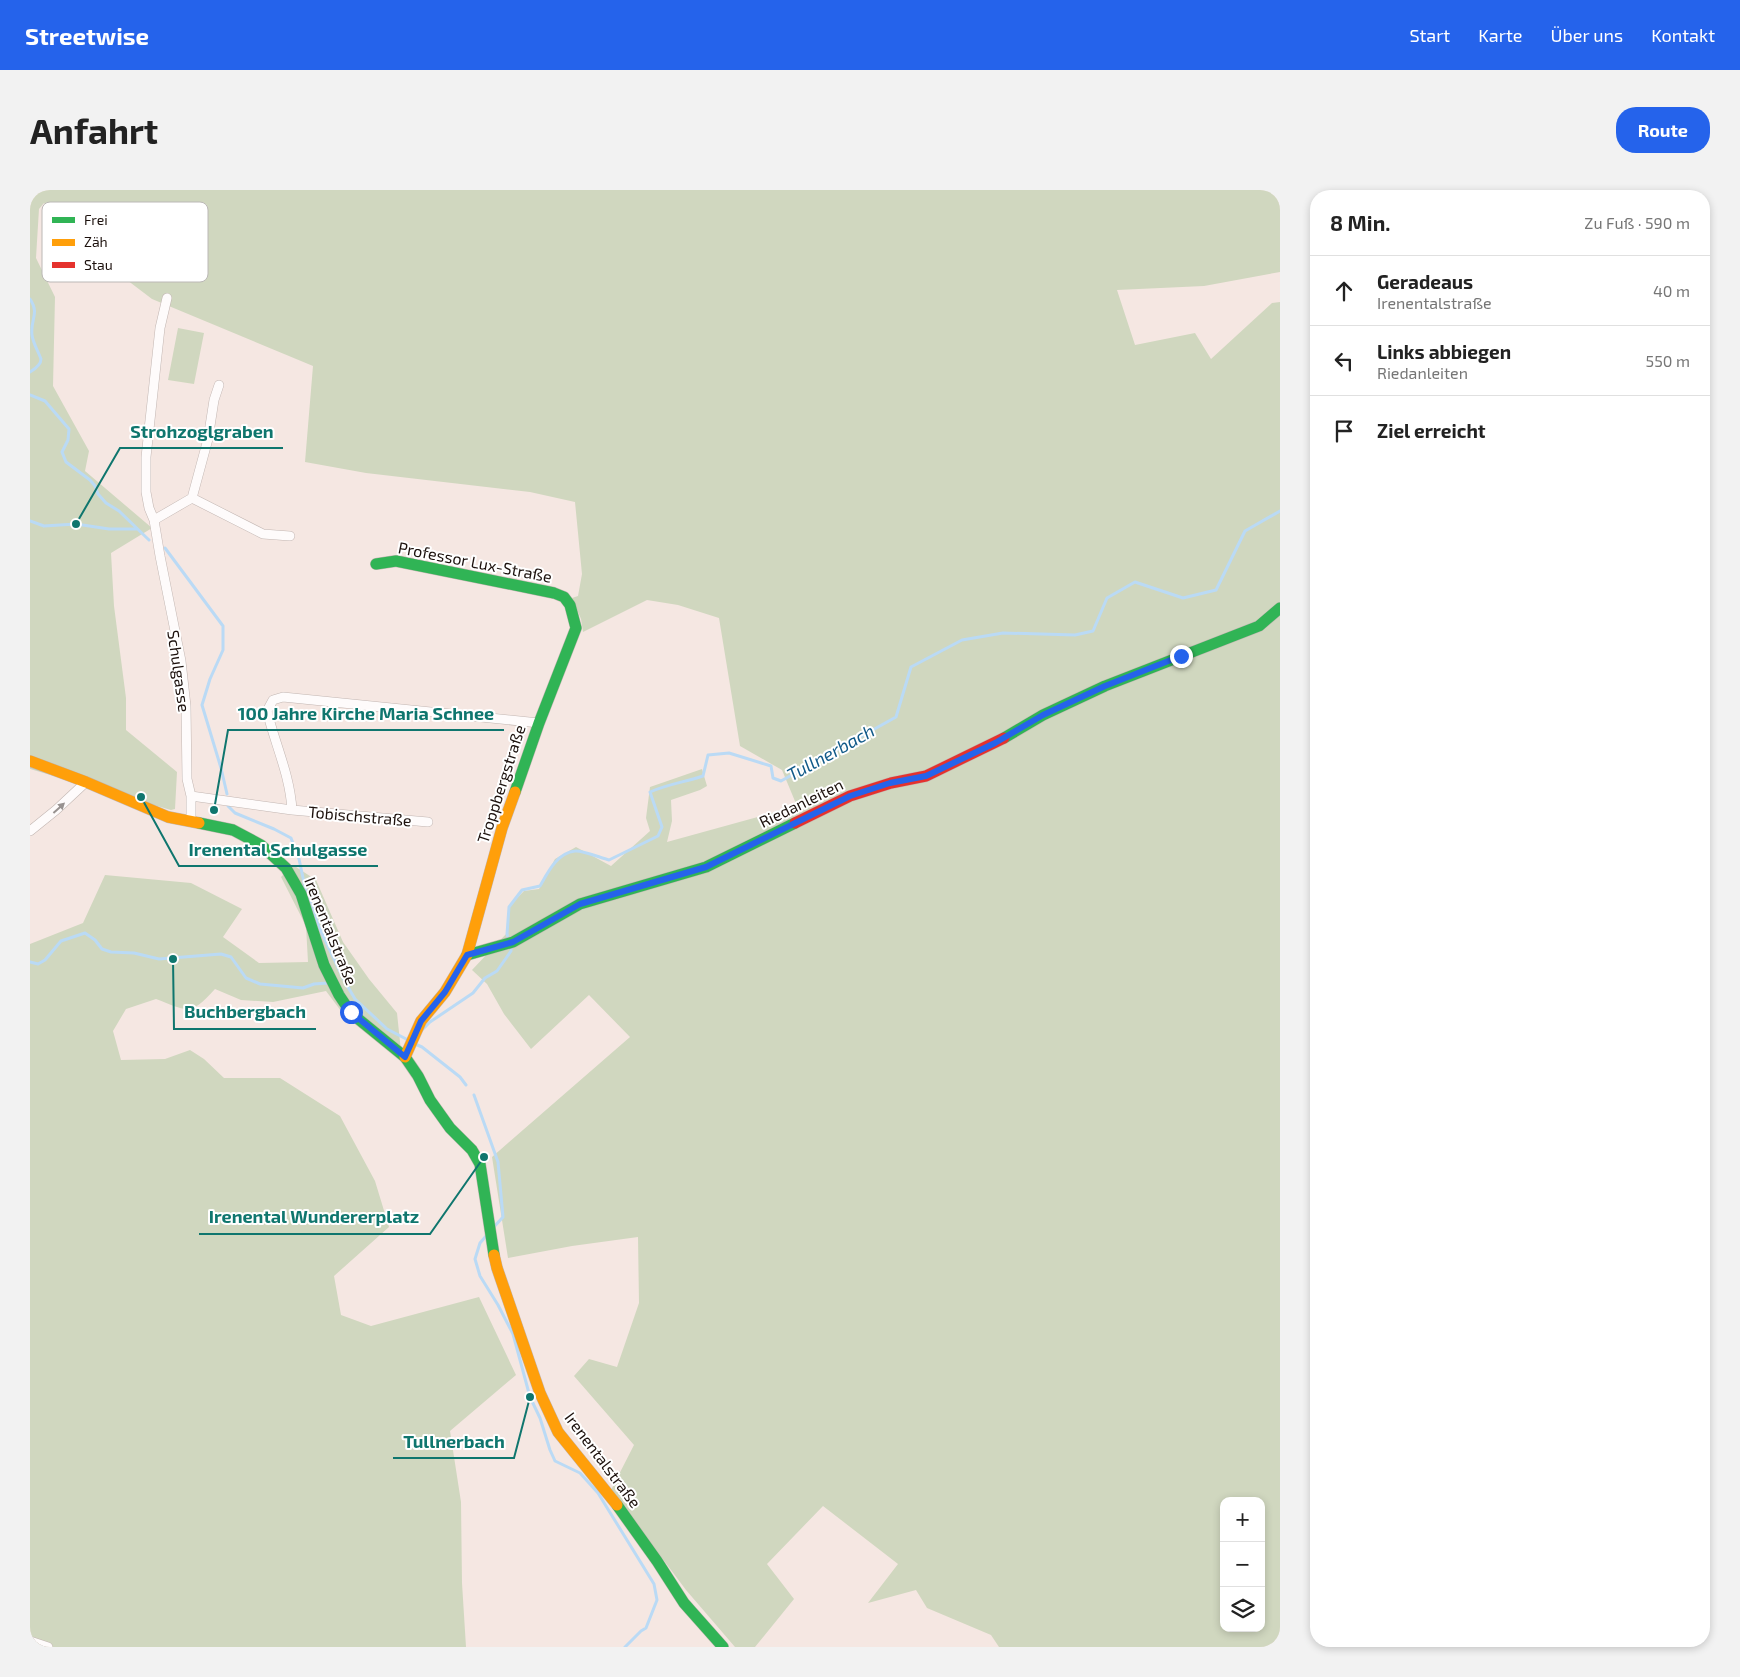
<!DOCTYPE html>
<html lang="de">
<head>
<meta charset="utf-8">
<style>
  :root { --surface:#fff; --page:#f2f2f2; --text:#222; --muted:#767676; --line:#e0e0e0; --accent:#2563eb }
  body { margin:0; font-family:"Exo 2",sans-serif; background:var(--page); color:var(--text) }
  .controls { position:absolute; right:15px; bottom:15px; display:grid; overflow:hidden; border-radius:10px; box-shadow:0 2px 8px #0003 }
  .controls button { width:45px; height:45px; display:grid; place-items:center; padding:0; border:0; border-bottom:1px solid var(--line); background:var(--surface); color:var(--text); font:25px sans-serif }
  .stop { position:absolute; width:15px; height:15px; margin:-11px; border:4px solid #2563eb; border-radius:50%; background:#fff }
  .stop.end { background:#2563eb; border-color:#fff; box-shadow:0 1px 5px #0008 }
  .list { margin:0; padding:0; list-style:none }
  h2 { display:flex; justify-content:space-between; align-items:center; height:65px; margin:0; padding:0 20px; font-size:21px }
  h2 small { font-size:16px; font-weight:400; color:var(--muted) }
  .list li { display:grid; grid-template-columns:32px 1fr auto; gap:15px; align-items:center; box-sizing:border-box; height:70px; padding:0 20px; border-top:1px solid var(--line) }
  .list b { display:block; font-size:19px; white-space:nowrap }
  .list p { margin:0; font-size:16px; white-space:nowrap; color:var(--muted) }
  .list em { font-size:16px; font-style:normal; color:var(--muted) }
  .icon { flex:none; width:28px; height:28px; fill:none; stroke:currentColor; stroke-width:2; stroke-linecap:round; stroke-linejoin:round }
  .map { position:relative; flex:none; width:1250px; height:1457px; overflow:hidden; border-radius:20px }
  header { display:flex; align-items:center; gap:30px; box-sizing:border-box; height:70px; padding:0 25px; background:var(--accent); color:#fff }
  header strong { font-size:24px }
  nav { display:flex; gap:28px; margin-inline-start:auto; font-size:18px }
  .intro { display:flex; align-items:center; justify-content:space-between; box-sizing:border-box; height:120px; padding:0 30px }
  h1 { margin:0; font-size:35px }
  .button { padding:12px 22px; border-radius:20px; background:var(--accent); color:#fff; font-size:18px; font-weight:700 }
  main { display:flex; gap:30px; padding:0 30px }
  aside { flex:1; background:var(--surface); border-radius:20px; box-shadow:0 2px 8px #0003 }
  .map>svg:first-child { display:block }
  .green { fill:#d0d7bf; fill-rule:evenodd }
  .lines { fill:none; stroke-linecap:round; stroke-linejoin:round }
  .stream { stroke:#badaf5; stroke-width:3 }
  .street-casing { stroke:#c2b6b2; stroke-width:10 }
  .fast-casing { stroke:#c2b6b2; stroke-width:12 }
  .slow-casing { stroke:#c2b6b2; stroke-width:12 }
  .jam-casing { stroke:#c2b6b2; stroke-width:12 }
  .street { stroke:#fefbfb; stroke-width:9 }
  .fast { stroke:#30b455; stroke-width:11 }
  .slow { stroke:#ff9f0a; stroke-width:11 }
  .jam { stroke:#e5322d; stroke-width:11 }
  .oneway { fill:#989290 }
  .route { stroke:#2563eb; stroke-width:6 }
  .labels { text-anchor:middle; stroke-width:4; stroke-linejoin:round; paint-order:stroke }
  .street-label { font-size:16px; fill:#1c110d; stroke:#fff }
  .water-label { font-size:18px; font-style:italic; fill:#115a89; stroke:#fff }
  .key { fill:#fff; stroke:#bbb8b6; stroke-width:1 }
  .key-label { font-size:14px; fill:#1c110d }
  .leader { fill:none; stroke:#0f766e; stroke-width:2 }
  .callout-dot { fill:#0f766e; stroke:#fff; stroke-width:2 }
  .callout-label { font-size:18px; text-anchor:middle; font-weight:bold; fill:#0f766e; stroke:#fff; stroke-width:4; stroke-linejoin:round; paint-order:stroke }
</style>
</head>
<body>
<header>
<strong>Streetwise</strong>
<nav><a>Start</a><a>Karte</a><a>Über uns</a><a>Kontakt</a></nav>
</header>
<div class="intro"><h1>Anfahrt</h1><a class="button">Route</a></div>
<main>
<div class="map">
<svg width="1250" height="1457" viewBox="0 0 1250 1457">
  <rect width="100%" height="100%" fill="#f5e7e2"/>
  <!-- green -->
  <path class="green" d="M0,0H1250V82L1174,96L1087,100L1105,155L1165,143L1181,169L1242,113L1250,112V1457H969L961,1445L897,1418L886,1400L838,1413L868,1374L793,1316L737,1374L764,1409L725,1457H705L656,1400L581,1300L604,1255L544,1186L559,1169L587,1177L609,1113L608,1047L542,1056L478,1068L462,967L600,847L559,805L501,859L474,824L457,794L442,780L477,743L479,716L494,701L509,699L525,669L546,657L581,676L620,641L616,628L620,597L672,579L677,596L670,600L641,610L642,631L637,652L767,616L752,580L710,556L689,428L648,415L617,410L553,442L551,429L542,408L548,406L552,384L545,312L500,302L336,283L275,272L283,176L122,109L47,52L14,13L9,19L6,68L25,107L23,196L59,261L55,281L122,338L81,363L84,416L96,508V540L147,582L145,619L141,620L0,579ZM1194,1311H1231V1438H1194Z
    M148,138L174,143L164,194L138,190Z
    M263,675L286,690L313,752L339,789L367,823L372,871L314,825L296,801L243,812L211,810L185,799C160,827 158,821 126,809L96,819L83,841L91,870L135,869L160,860L174,869L194,888H250L310,926L345,991L359,1037L304,1086L311,1125L341,1136L449,1107L486,1185L420,1241L431,1312L432,1393L436,1457H0V754L53,733L75,685L161,693L212,719L193,747L229,773L278,772L276,736L251,687Z"/>
  <g class="lines">
    <!-- stream -->
    <path class="stream" d="M0,109C10,124 0,129 2,145C3,153 8,161 11,169C11,174 5,179 0,182
      M0,205L15,211L39,239L38,250L32,262L36,272L60,290L65,296L68,304L76,313L89,321L119,350
      M0,331L14,336L46,334L79,339H106
      M135,358L193,436V460L180,489L172,515L191,578L197,604
      M198,616L205,623L244,639L261,648L269,669L276,702
      M279,708L289,737L315,792L325,809L357,839L380,851
      M479,751L477,744L479,717L492,700L510,696C518,682 527,663 545,661C552,660 571,668 579,670L628,646L632,637L620,602C638,594 655,592 673,586L678,565L699,563L741,576L743,588L751,591L866,527L881,477L932,450L973,443L1045,445L1063,441L1077,408L1105,392L1153,408L1186,400L1215,341L1250,321
      M0,772L8,774L15,770L31,751L55,743L65,750L72,759L81,762L104,763L129,769L191,764L201,767L216,788L230,794L273,798L284,794L298,793
      M393,839L400,832L443,803L455,788L467,781L481,761V757
      M385,854L392,857L430,887L436,895
      M444,905L468,972L473,1027L463,1038
      M457,1045L450,1053L445,1069L450,1086L468,1115L483,1144L500,1207L510,1228L520,1260L525,1271L550,1283L568,1303L624,1394L627,1410L616,1438L611,1441L595,1457"/>
    <defs>
      <path id="street" d="M137,108L130,138L116,267V302L119,318L124,330L130,366L151,471L156,516L157,589L161,606V632
        M162,308L178,249L184,210L189,195
        M124,330L162,308L233,344L260,346
        M161,606L262,620C260,585 245,554 237,521L243,510L253,507L509,533
        M262,620L398,632
        M0,641L26,620L56,592
        M0,1451L18,1457"/>
      <path id="fast" d="M346,374L366,371L524,403L534,407L540,415L546,438L509,533L485,602
        M974,548L1013,525L1075,496L1229,436L1250,418
        M169,633L203,640L231,655L256,678L271,704L294,775L309,805L321,823L375,867L388,886L400,910L420,938L442,960L450,974L464,1065
        M437,765L483,752L550,714L676,677L765,633
        M587,1315L627,1371L654,1413L693,1457"/>
      <path id="slow" d="M0,571L56,592L138,627L169,633
        M375,867L391,831L415,802L437,765L472,638L485,602
        M464,1065L467,1078L510,1203L528,1242L587,1315"/>
      <path id="jam" d="M765,633L820,606L861,593L896,586L974,548"/>
    </defs>
    <!-- street casing -->
    <use href="#street" class="street-casing"/>
    <!-- fast casing -->
    <use href="#fast" class="fast-casing"/>
    <!-- slow casing -->
    <use href="#slow" class="slow-casing"/>
    <!-- jam casing -->
    <use href="#jam" class="jam-casing"/>
    <!-- street -->
    <use href="#street" class="street"/>
    <!-- fast -->
    <use href="#fast" class="fast"/>
    <!-- slow -->
    <use href="#slow" class="slow"/>
    <!-- jam -->
    <use href="#jam" class="jam"/>
  </g>
  <!-- one-way arrows -->
  <defs><path id="oneway-solid" d="M-6-.8H1V-3.2L6.5 0L1 3.2V.8H-6Z" transform="scale(1.25)"/></defs>
  <use class="oneway" href="#oneway-solid" transform="translate(29 618) rotate(-42)"/>
  <g class="lines">
    <!-- route -->
    <path class="route" d="M321,822L375,867L391,831L415,802L437,765L483,752L550,714L676,677L820,606L860,593L896,586L965,553L1013,525L1075,496L1151,466"/>
  </g>
  <g class="labels">
    <!-- street labels -->
    <g class="street-label">
      <text transform="translate(445 372) rotate(11)" y="6">Professor Lux-Straße</text>
      <text transform="translate(149 481) rotate(82)" y="6">Schulgasse</text>
      <text transform="translate(471 594) rotate(-72)" y="6">Troppbergstraße</text>
      <text transform="translate(771 613) rotate(-26)" y="6">Riedanleiten</text>
      <text transform="translate(330 626) rotate(5)" y="6">Tobischstraße</text>
      <text transform="translate(301 741) rotate(68)" y="6">Irenentalstraße</text>
      <text transform="translate(573 1270) rotate(53)" y="6">Irenentalstraße</text>
    </g>
    <!-- water labels -->
    <g class="water-label">
      <text transform="translate(801 563) rotate(-29)" y="6">Tullnerbach</text>
    </g>
  </g>
  <!-- legend -->
  <rect x="12" y="12" width="166" height="80" rx="8" class="key"/>
  <rect x="22" y="27" width="23" height="6" fill="#30b455"/>
  <rect x="22" y="49" width="23" height="7" fill="#ff9f0a"/>
  <rect x="22" y="72" width="23" height="6" fill="#e5322d"/>
  <g class="key-label">
    <text x="54" y="35">Frei</text>
    <text x="54" y="57">Zäh</text>
    <text x="54" y="80">Stau</text>
  </g>
  <!-- callouts -->
  <path class="leader" d="M46 334L90 258H253M184 620L198 540H474M111 607L149 676H348M143 769L144 839H286M454 967L400 1044H169M500 1207L484 1268H363"/>
  <g class="callout-dot">
    <circle cx="46" cy="334" r="5"/>
    <circle cx="184" cy="620" r="5"/>
    <circle cx="111" cy="607" r="5"/>
    <circle cx="143" cy="769" r="5"/>
    <circle cx="454" cy="967" r="5"/>
    <circle cx="500" cy="1207" r="5"/>
  </g>
  <g class="callout-label">
    <text x="172" y="248">Strohzoglgraben</text>
    <text x="336" y="530">100 Jahre Kirche Maria Schnee</text>
    <text x="248" y="666">Irenental Schulgasse</text>
    <text x="215" y="828">Buchbergbach</text>
    <text x="284" y="1033">Irenental Wundererplatz</text>
    <text x="424" y="1258">Tullnerbach</text>
  </g>
</svg>
<div class="controls">
<button>+</button>
<button>−</button>
<button><svg class="icon" aria-label="layers" viewBox="0 0 24 24"><path d="M12 4l9 5-9 5-9-5zM3 14l9 5 9-5"/></svg></button>
</div>
<div class="stop" style="left:321px;top:822px"></div>
<div class="stop end" style="left:1151px;top:466px"></div>
</div>
<aside>
<h2>8 Min.<small>Zu Fuß · 590 m</small></h2>
<ul class="list">
<li><svg class="icon" aria-label="ahead" viewBox="0 0 24 24"><path d="M12 20V5M6 11l6-6 6 6"/></svg><div><b>Geradeaus</b><p>Irenentalstraße</p></div><em>40 m</em></li>
<li><svg class="icon" aria-label="left" viewBox="0 0 24 24"><path d="M17 20v-9H6M10 6l-5 5 5 5"/></svg><div><b>Links abbiegen</b><p>Riedanleiten</p></div><em>550 m</em></li>
<li><svg class="icon" aria-label="arrive" viewBox="0 0 24 24"><path d="M6 21V4h12l-3 4 3 4H6"/></svg><div><b>Ziel erreicht</b></div></li>
</ul>
</aside>
</main>
</body>
</html>
